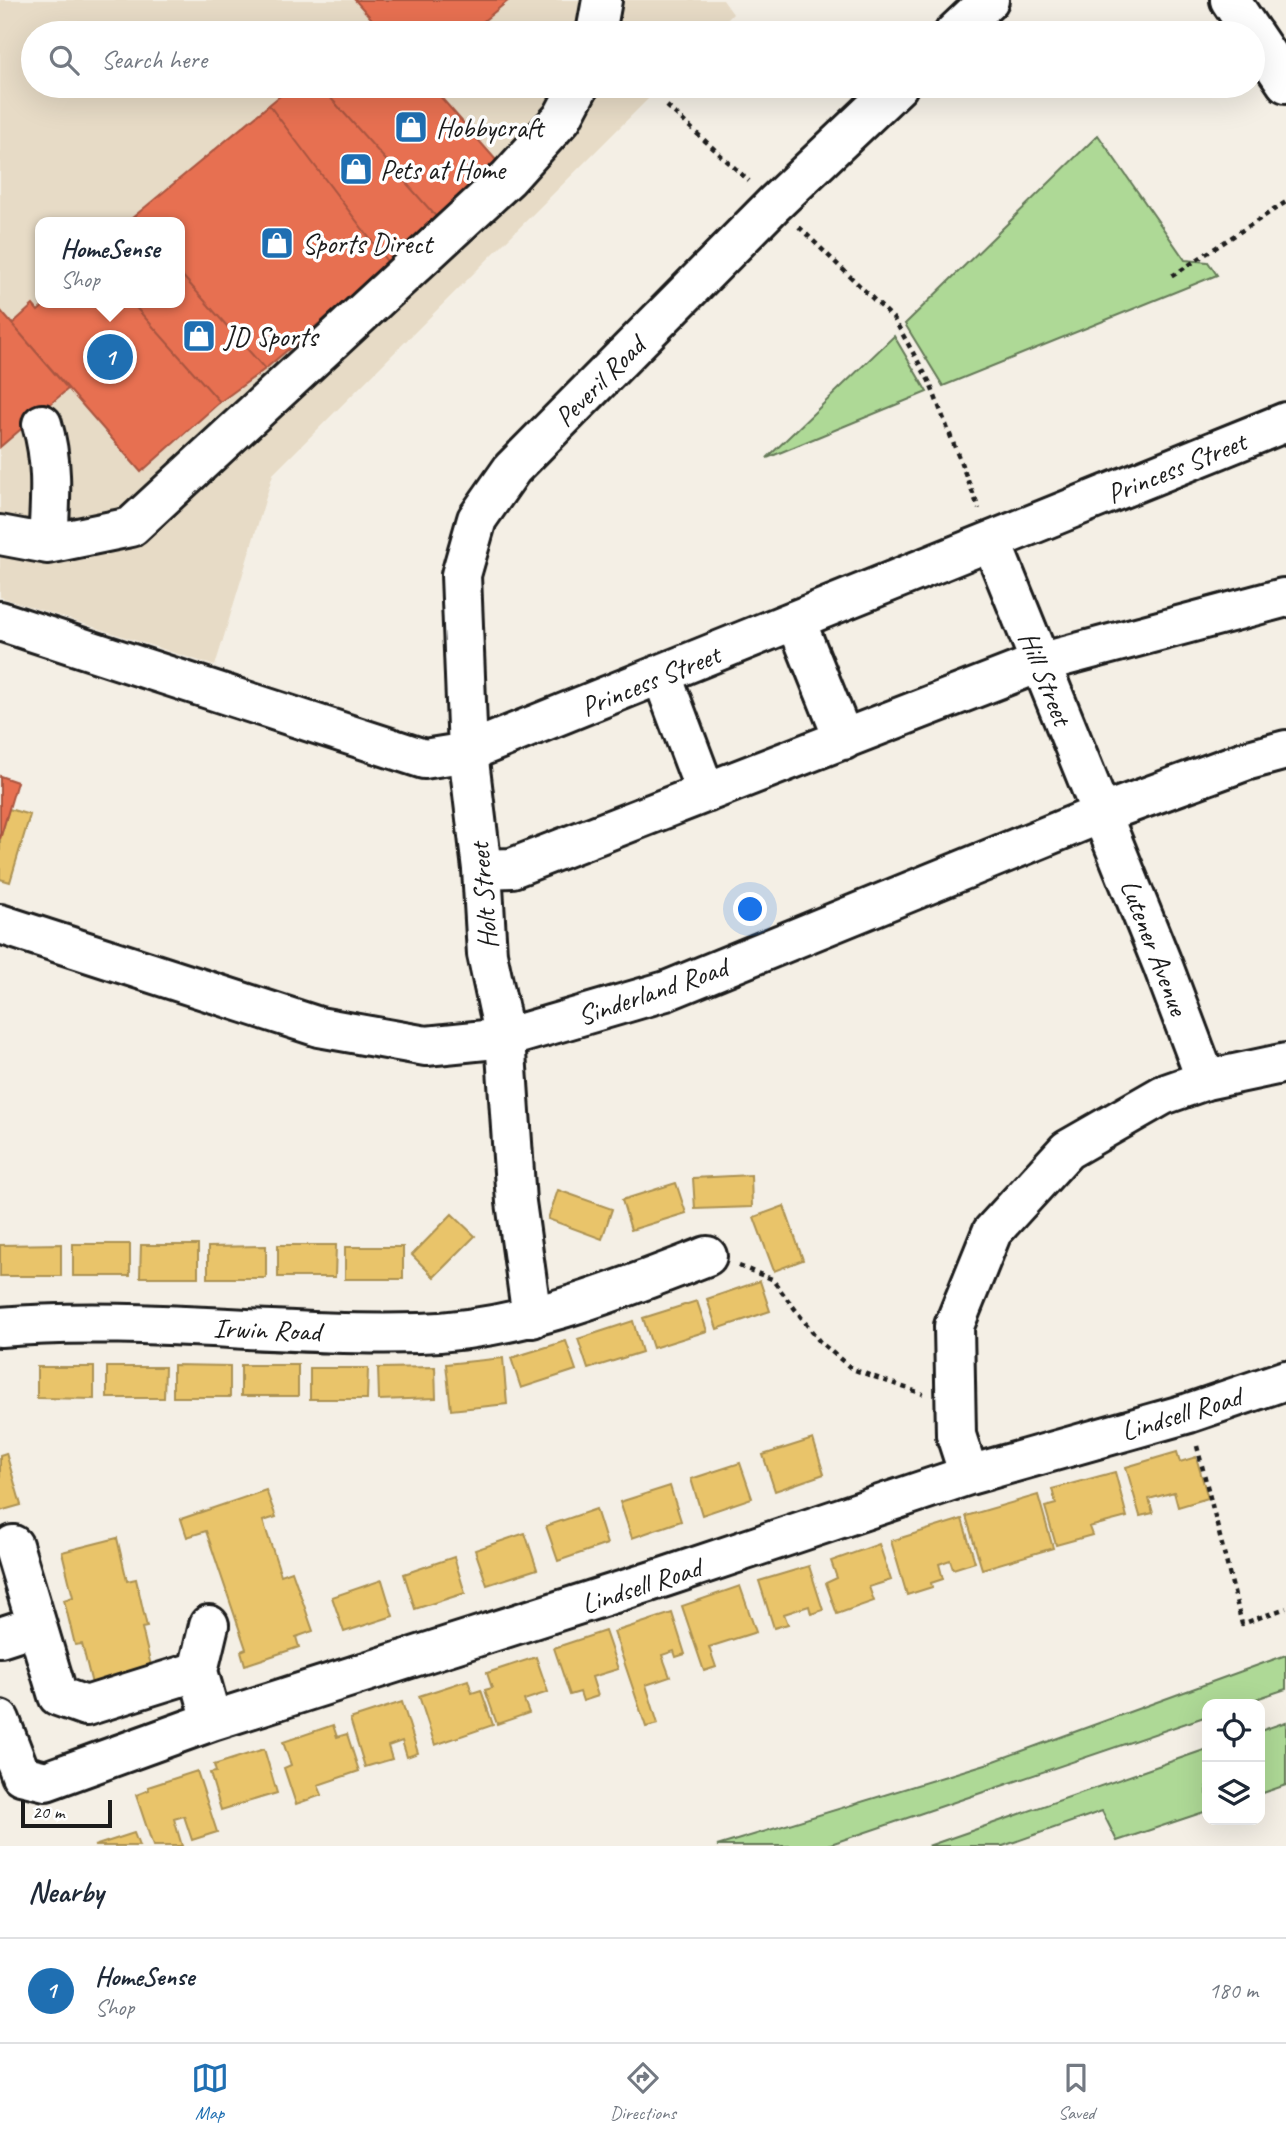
<!DOCTYPE html>
<html lang="en">
<head>
<meta charset="utf-8">
<style>
  :root { --surface:#fff; --page:#f6f6f7; --text:#1f2937; --muted:#747a83; --line:#e0e1e3; --accent:#1f6fb2 }
  body { margin:0; font-family:Caveat,sans-serif; background:var(--page); color:var(--text) }
  .controls { position:absolute; right:21px; bottom:21px; display:grid; overflow:hidden; border-radius:14px; box-shadow:0 7px 28px #0002 }
  .controls button { width:63px; height:63px; display:grid; place-items:center; padding:0; border:0; border-bottom:2px solid var(--line); background:var(--surface); color:var(--text); font:35px sans-serif }
  .scale { position:absolute; left:21px; bottom:18px; width:91px; box-sizing:border-box; padding-left:7px; border:4px solid #1c1c1c; border-top:0; font-size:19px; line-height:24px; white-space:nowrap; color:#1c1c1c; -webkit-text-stroke:5px #fff; paint-order:stroke }
  .you { position:absolute; left:751px; top:910px; width:24px; height:24px; margin:-18px; border:5px solid #fff; border-radius:50%; background:#1a73e8; box-shadow:0 0 0 10px #1a73e833 }
  .badge { display:grid; place-items:center; width:46px; height:46px; border-radius:50%; background:var(--accent); color:#fff; font-size:23px; font-weight:700 }
  .pin { position:absolute; translate:-50% -50%; border:4px solid #fff; box-shadow:0 2px 7px #0006 }
  .popup { position:absolute; left:35px; top:217px; width:150px; height:91px; box-sizing:border-box; display:grid; place-content:center; border-radius:14px; background:var(--surface); filter:drop-shadow(0 2px 5px #0005); font-size:23px; white-space:nowrap; color:var(--muted) }
  .popup b { font-size:26px; color:var(--text) }
  .popup::after { content:''; position:absolute; left:50%; top:100%; margin-left:-14px; border:14px solid transparent; border-top-color:var(--surface) }
  .list { margin:0; padding:0; list-style:none }
  h2 { display:flex; justify-content:space-between; align-items:center; height:91px; margin:0; padding:0 28px; font-size:30px }
  h2 small { font-size:23px; font-weight:400; color:var(--muted) }
  .list li { display:grid; grid-template-columns:46px 1fr auto; gap:21px; align-items:center; box-sizing:border-box; height:105px; padding:0 28px; border-top:2px solid var(--line) }
  .list b { display:block; font-size:26px; white-space:nowrap }
  .list p { margin:0; font-size:23px; white-space:nowrap; color:var(--muted) }
  .list em { font-size:23px; font-style:normal; color:var(--muted) }
  .icon { flex:none; width:38px; height:38px; fill:none; stroke:currentColor; stroke-width:2; stroke-linecap:round; stroke-linejoin:round }
  .map { position:relative; flex:none; width:1286px; height:1846px; overflow:hidden }
  .search { position:absolute; background:var(--surface); box-shadow:0 7px 28px #0002; left:21px; right:21px; top:21px; height:77px; display:flex; align-items:center; gap:18px; box-sizing:border-box; padding:0 24px; border-radius:38px; color:var(--muted); font-size:26px }
  .sheet { height:196px; background:var(--surface) }
  nav { display:flex; justify-content:space-around; align-items:center; box-sizing:border-box; height:98px; border-top:2px solid var(--line); background:var(--surface); font-size:19px; color:var(--muted) }
  nav a { display:grid; justify-items:center; gap:4px }
  nav .on { color:var(--accent) }
  .map>svg:first-child { display:block }
  .built { fill:#e7dbc6; fill-rule:evenodd }
  .green { fill:#aed996; stroke:#657a59; stroke-width:2 }
  .homes { fill:#e9c46a; stroke:#ac9253; stroke-width:2 }
  .shops { fill:#e76f51; stroke:#aa5641; stroke-width:2 }
  .lines { fill:none; stroke-linecap:round; stroke-linejoin:round }
  .minor-casing { stroke:#1c1c1c; stroke-width:44 }
  .path { stroke:#1c1c1c; stroke-width:4.5; stroke-dasharray:5 5; stroke-linecap:butt }
  .minor { stroke:#fff; stroke-width:38 }
  .labels { text-anchor:middle; stroke-width:7; stroke-linejoin:round; paint-order:stroke }
  .poi-label { font-size:28px; fill:#1c1c1c; stroke:#fff; text-anchor:start }
  .street-label { font-size:28px; fill:#1c1c1c; stroke:#fff }
</style>
</head>
<body>
<div class="map">
<svg width="1286" height="1846" viewBox="0 0 1286 1846">
  <rect width="100%" height="100%" fill="#f4efe5"/>
  <filter id="ink" filterUnits="userSpaceOnUse"><feTurbulence type="fractalNoise" baseFrequency=".0143" numOctaves="2"/><feDisplacementMap in="SourceGraphic" scale="14" xChannelSelector="R" yChannelSelector="G"/><feConvolveMatrix kernelMatrix="1 2 1 2 8 2 1 2 1" color-interpolation-filters="sRGB"/></filter>
  <g filter="url(#ink)">
    <!-- built -->
    <path class="built" d="M0,0H723L733,14L714,33H33V86H661L273,474L215,666L0,597ZM40,222H180V303H40Z"/>
    <!-- green -->
    <path class="green" d="M1098,135L1185,260L1208,262L1217,275L943,386L905,324Z
      M894,336L927,392L767,458Z
      M1286,1655V1689L1241,1704H1207V1716L825,1846H717L989,1763Z
      M1286,1722V1785L1260,1794V1731Z
      M1207,1749V1811L1117,1841L1102,1811L1003,1846H928Z"/>
    <!-- homes -->
    <path class="homes" d="M9,809L30,815L10,882L0,879V839Z
      M751,1175L752,1207L695,1209L693,1178Z
      M676,1183L686,1213L631,1230L622,1200Z
      M558,1190L612,1209L602,1239L548,1219Z
      M784,1206L803,1260L774,1271L754,1217Z
      M452,1214L475,1236L434,1277L412,1255Z
      M61,1244V1276H0V1245Z
      M73,1244H130V1276H73Z
      M141,1245H198V1277H140Z
      M278,1245H336L335,1277H278Z
      M266,1246V1278H208V1247Z
      M345,1247H403V1279H345Z
      M760,1281L770,1311L717,1329L707,1299Z
      M697,1301L707,1331L653,1348L643,1318Z
      M633,1321L642,1352L588,1369L578,1339Z
      M566,1341L576,1370L521,1388L511,1358Z
      M503,1358L507,1404L451,1410L446,1364Z
      M173,1365L230,1366V1397H173Z
      M241,1365H298V1396H241Z
      M37,1367H94V1399L37,1398Z
      M107,1367H165L164,1398H107Z
      M435,1367L436,1398L379,1400L378,1368Z
      M310,1368H368L367,1399H310Z
      M813,1439L824,1474L775,1491L763,1455Z
      M1177,1452L1180,1462L1196,1457L1208,1498L1178,1507L1174,1492L1149,1499L1153,1513L1140,1516L1126,1467Z
      M6,1453L21,1505L0,1511V1455Z
      M740,1463L752,1498L702,1515L691,1479Z
      M1115,1472L1127,1517L1089,1527L1092,1535L1056,1545L1045,1507L1056,1504L1052,1489Z
      M670,1486L681,1521L632,1538L620,1502Z
      M266,1490L276,1517L263,1521L281,1575L292,1571L313,1631L296,1637L299,1647L245,1665L241,1651L246,1649L206,1531L187,1537L181,1519Z
      M1038,1495L1053,1548L982,1569L966,1516Z
      M596,1509L607,1544L558,1561L546,1526Z
      M962,1519L975,1562L953,1569L950,1560L939,1564L943,1579L931,1583L932,1587L907,1595L891,1541Z
      M525,1533L537,1569L487,1585L475,1550Z
      M117,1538L127,1581L136,1579L147,1627L142,1628L152,1670L92,1684L82,1644L75,1645L64,1600L73,1597L62,1552Z
      M879,1544L891,1580L869,1587L874,1601L837,1614L826,1583L837,1578L831,1561Z
      M454,1557L465,1593L415,1609L404,1574Z
      M809,1566L823,1610L811,1614L809,1606L784,1614L788,1624L774,1628L759,1581Z
      M382,1580L393,1616L344,1632L332,1597Z
      M740,1586L756,1632L709,1647L716,1667L704,1671L682,1606Z
      M672,1613L685,1654L676,1657L674,1651L662,1655L670,1677L646,1685L658,1724L646,1727L614,1632Z
      M605,1631L618,1669L592,1677L598,1696L583,1701L580,1692L570,1695L554,1648Z
      M536,1657L548,1692L524,1700L529,1713L497,1724L485,1690L492,1688L487,1673Z
      M468,1680L472,1693L481,1690L493,1725L435,1745L419,1696Z
      M402,1702L418,1753L407,1757L402,1741L388,1746L392,1759L365,1767L350,1719Z
      M333,1725L337,1737L347,1734L359,1771L318,1785L322,1795L296,1804L284,1768L291,1765L283,1742Z
      M264,1749L277,1793L221,1810L210,1773L216,1772L214,1765Z
      M197,1771L217,1832L192,1840L184,1816L174,1819L182,1846H153L136,1795L149,1790L148,1787Z
      M134,1833L139,1846H94Z"/>
    <!-- shops -->
    <path class="shops" d="M355,0H509L469,33H384Z
      M372,20L384,33H356Z
      M292,86H320L440,221L389,264L269,105Z
      M320,86H431L503,168L440,221Z
      M269,105L389,264L265,369L180,273V222H136L132,218Z
      M180,273L265,369L220,402L132,303H180Z
      M47,303H132L220,402L141,472L12,324L33,305L38,311Z
      M0,310L68,389L0,447Z
      M0,776L17,782L0,839Z"/>
    <g class="lines">
      <defs>
        <path id="minor" d="M1230,0L1252,33
          M596,33L602,0
          M954,33L989,0
          M1253,34L1286,83
          M42,424C54,464 50,503 48,544L131,527L508,178L562,118L579,86
          M0,535L48,544
          M992,543L1163,966L1206,1080
          M0,621L424,759L468,752L1286,422
          M796,621L844,740
          M662,676L706,793
          M482,869L512,868L1039,663L1283,598
          M0,924L319,1027L426,1046L505,1038L666,991L1103,813L1245,761L1286,750
          M532,1318L516,1202L505,1038L487,954L482,869L468,752L461,575L477,519L512,469L774,204L898,86
          M0,1327C140,1315 280,1337 420,1333C520,1330 615,1292 707,1256
          M969,1475L956,1435L954,1326L992,1232L1067,1150L1163,1095L1206,1080L1286,1063
          M13,1545L58,1696L86,1706L198,1671L212,1721
          M0,1637L37,1625
          M198,1671L209,1625
          M0,1720L21,1775
          M21,1775L46,1781L212,1721L665,1577L969,1475L1189,1413L1286,1380"/>
      </defs>
      <!-- minor casing -->
      <use href="#minor" class="minor-casing"/>
      <!-- path -->
      <path class="path" d="M667,106L749,181
        M799,227L894,319L929,381L979,509
        M1172,276L1286,202
        M739,1266L772,1279L820,1342L852,1369L923,1394
        M1197,1446L1242,1624L1286,1608"/>
      <!-- minor -->
      <use href="#minor" class="minor"/>
    </g>
  </g>
  <!-- icons -->
  <defs>
    <symbol id="shop-square" viewBox="-11 -11 22 22"><rect x="-9" y="-9" width="18" height="18" rx="4" fill="#1f6fb2" stroke="#fff"/><path d="M-5-2.5h2.3a2.7 3.5 0 0 1 5.4 0H5L5.5 6h-11ZM-1.5-2.5h3a1.5 2.3 0 0 0-3 0Z" fill="#fff"/></symbol>
  </defs>
  <g fill-rule="evenodd">
    <use href="#shop-square" x="392" y="108" width="38" height="38"/>
    <use href="#shop-square" x="337" y="150" width="38" height="38"/>
    <use href="#shop-square" x="258" y="224" width="38" height="38"/>
    <use href="#shop-square" x="180" y="317" width="38" height="38"/>
  </g>
  <g class="labels">
    <!-- poi labels -->
    <g class="poi-label">
      <text x="436" y="137">Hobbycraft</text>
      <text x="380" y="179">Pets at Home</text>
      <text x="302" y="253">Sports Direct</text>
      <text x="224" y="346">JD Sports</text>
    </g>
    <!-- street labels -->
    <g class="street-label">
      <text transform="translate(599 381) rotate(-45)" y="10">Peveril Road</text>
      <text transform="translate(1176 467) rotate(-22)" y="10">Princess Street</text>
      <text transform="translate(1046 678) rotate(68)" y="10">Hill Street</text>
      <text transform="translate(650 680) rotate(-22)" y="10">Princess Street</text>
      <text transform="translate(483 896) rotate(-95)" y="10">Holt Street</text>
      <text transform="translate(1155 947) rotate(69)" y="10">Lutener Avenue</text>
      <text transform="translate(652 991) rotate(-19)" y="10">Sinderland Road</text>
      <text transform="translate(267 1329) rotate(2)" y="10">Irwin Road</text>
      <text transform="translate(1181 1413) rotate(-17)" y="10">Lindsell Road</text>
      <text transform="translate(641 1585) rotate(-18)" y="10">Lindsell Road</text>
    </g>
  </g>
</svg>
<div class="controls">
<button><svg class="icon" aria-label="locate" viewBox="0 0 24 24"><circle cx="12" cy="12" r="6"/><path d="M12 2v4M12 18v4M2 12h4M18 12h4"/></svg></button>
<button><svg class="icon" aria-label="layers" viewBox="0 0 24 24"><path d="M12 4l9 5-9 5-9-5zM3 14l9 5 9-5"/></svg></button>
</div>
<div class="scale">20 m</div>
<div class="you"></div>
<div class="pin badge" style="left:110px;top:357px">1</div>
<div class="popup"><b>HomeSense</b>Shop</div>
<div class="search"><svg class="icon" aria-label="search" viewBox="0 0 24 24"><circle cx="10" cy="10" r="6"/><path d="M15 15l6 6"/></svg>Search here</div>
</div>
<section class="sheet">
<h2>Nearby<small></small></h2>
<ul class="list">
<li><span class="badge">1</span><div><b>HomeSense</b><p>Shop</p></div><em>180 m</em></li>
</ul>
</section>
<nav>
<a class="on"><svg class="icon" aria-label="map" viewBox="0 0 24 24"><path d="M3 6l6-2 6 2 6-2v14l-6 2-6-2-6 2zM9 4v14M15 6v14"/></svg>Map</a>
<a><svg class="icon" aria-label="directions" viewBox="0 0 24 24"><path d="M12 3l9 9-9 9-9-9zM9 14v-3h6M13 9l2 2-2 2"/></svg>Directions</a>
<a><svg class="icon" aria-label="saved" viewBox="0 0 24 24"><path d="M7 4h10v16l-5-4-5 4z"/></svg>Saved</a>
</nav>
</body>
</html>
